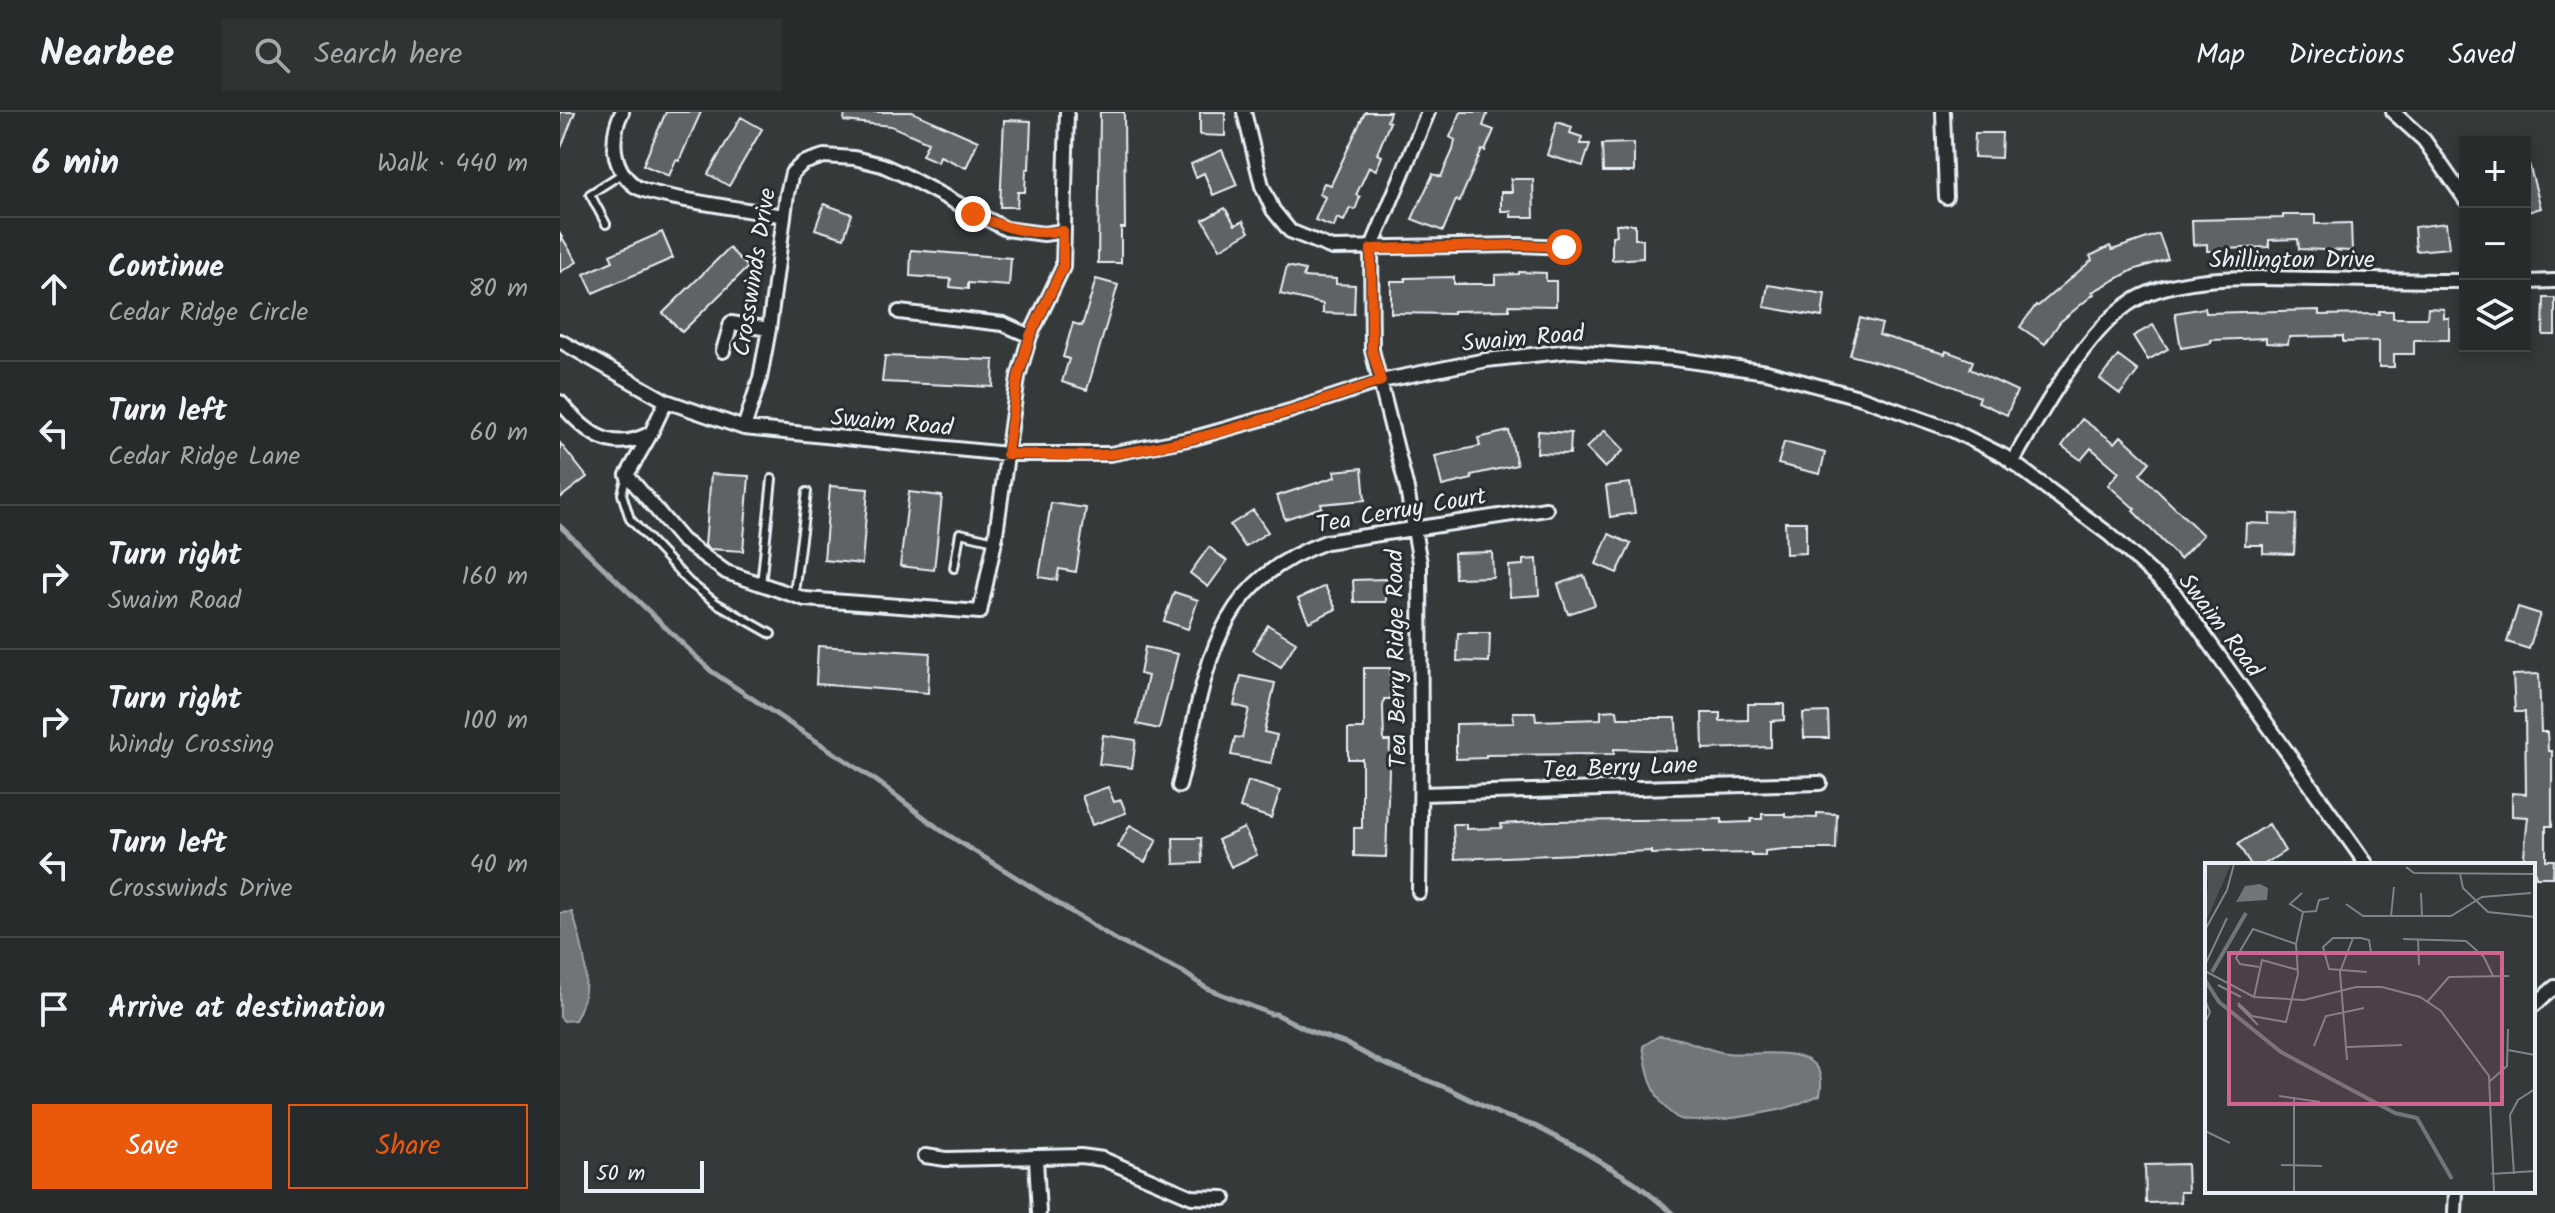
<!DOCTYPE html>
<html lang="en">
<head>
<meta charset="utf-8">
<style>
  :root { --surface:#282b2c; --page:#303334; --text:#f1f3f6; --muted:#a5a7a9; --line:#444748; --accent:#ea580c }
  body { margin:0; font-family:Kalam,sans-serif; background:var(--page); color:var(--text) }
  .controls { position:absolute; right:24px; top:24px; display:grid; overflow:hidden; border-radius:0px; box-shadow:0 4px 12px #0003 }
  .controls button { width:72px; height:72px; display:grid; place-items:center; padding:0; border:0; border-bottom:2px solid var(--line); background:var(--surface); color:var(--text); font:40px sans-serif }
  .scale { position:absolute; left:24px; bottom:20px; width:120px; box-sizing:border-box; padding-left:8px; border:4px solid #e8f1f8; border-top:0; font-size:22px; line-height:28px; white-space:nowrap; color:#e8f1f8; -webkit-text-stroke:6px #2a2d2e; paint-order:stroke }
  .stop { position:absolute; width:24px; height:24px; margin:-18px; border:6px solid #ea580c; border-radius:50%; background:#fff }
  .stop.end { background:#ea580c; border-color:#fff; box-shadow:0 2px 8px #0008 }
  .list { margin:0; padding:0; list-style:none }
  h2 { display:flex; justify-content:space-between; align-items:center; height:104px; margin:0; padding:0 32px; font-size:34px }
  h2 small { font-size:26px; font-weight:400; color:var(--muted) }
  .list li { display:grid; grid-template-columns:52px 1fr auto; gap:24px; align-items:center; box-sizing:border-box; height:144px; padding:0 32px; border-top:2px solid var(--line) }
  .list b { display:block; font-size:30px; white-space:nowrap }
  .list p { margin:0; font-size:26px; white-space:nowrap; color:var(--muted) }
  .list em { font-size:26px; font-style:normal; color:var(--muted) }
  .actions { display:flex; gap:16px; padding:24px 32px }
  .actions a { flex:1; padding:18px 0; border:2px solid var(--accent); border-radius:0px; text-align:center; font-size:28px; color:var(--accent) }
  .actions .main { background:var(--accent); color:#fff }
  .icon { flex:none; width:44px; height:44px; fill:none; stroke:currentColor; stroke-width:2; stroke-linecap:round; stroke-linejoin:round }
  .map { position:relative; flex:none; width:1995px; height:1101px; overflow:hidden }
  header { display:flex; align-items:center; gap:48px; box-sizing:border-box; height:112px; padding:0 40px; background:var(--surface); border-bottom:2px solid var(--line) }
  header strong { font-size:38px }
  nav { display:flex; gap:44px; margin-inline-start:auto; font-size:28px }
  .search { width:560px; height:72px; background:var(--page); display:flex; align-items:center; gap:20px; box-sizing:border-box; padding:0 28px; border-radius:0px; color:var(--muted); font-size:30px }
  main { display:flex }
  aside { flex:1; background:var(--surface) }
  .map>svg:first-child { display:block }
  .water { fill:#707579; stroke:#a0a7ac; stroke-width:2 }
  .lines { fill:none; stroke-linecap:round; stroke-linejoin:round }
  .stream { stroke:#a0a7ac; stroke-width:5 }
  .building { fill:#5f6365; stroke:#e8f1f8; stroke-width:2 }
  .service-casing { stroke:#e8f1f8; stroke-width:12 }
  .minor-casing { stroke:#e8f1f8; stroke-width:18 }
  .service { stroke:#2a2d2e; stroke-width:6 }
  .minor { stroke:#2a2d2e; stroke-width:12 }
  .route { stroke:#ea580c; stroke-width:10 }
  .labels { text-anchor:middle; stroke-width:6; stroke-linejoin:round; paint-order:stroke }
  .street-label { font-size:24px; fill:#e8f1f8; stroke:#2a2d2e }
  .inset-river { fill:none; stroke:#707579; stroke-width:4 }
  .inset-road { fill:none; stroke:#7d8386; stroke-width:2 }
  .view { fill:#cf6492; fill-opacity:0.15; stroke:#cf6492; stroke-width:4 }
  .inset-edge { fill:none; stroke:#e8f1f8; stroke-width:4 }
</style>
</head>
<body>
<header>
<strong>Nearbee</strong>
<div class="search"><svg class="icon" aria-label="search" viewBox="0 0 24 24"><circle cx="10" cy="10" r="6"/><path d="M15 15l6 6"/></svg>Search here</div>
<nav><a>Map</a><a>Directions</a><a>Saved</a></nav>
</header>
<main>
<aside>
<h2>6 min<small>Walk · 440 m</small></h2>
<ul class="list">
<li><svg class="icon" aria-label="ahead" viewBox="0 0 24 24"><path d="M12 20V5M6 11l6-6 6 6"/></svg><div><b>Continue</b><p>Cedar Ridge Circle</p></div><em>80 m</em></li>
<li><svg class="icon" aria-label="left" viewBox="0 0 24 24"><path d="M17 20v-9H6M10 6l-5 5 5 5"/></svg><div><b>Turn left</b><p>Cedar Ridge Lane</p></div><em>60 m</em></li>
<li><svg class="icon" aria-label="right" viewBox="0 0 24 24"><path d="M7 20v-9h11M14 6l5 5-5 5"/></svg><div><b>Turn right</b><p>Swaim Road</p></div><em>160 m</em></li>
<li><svg class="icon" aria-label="right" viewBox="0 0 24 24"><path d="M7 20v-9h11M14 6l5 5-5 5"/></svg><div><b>Turn right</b><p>Windy Crossing</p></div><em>100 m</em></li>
<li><svg class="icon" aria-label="left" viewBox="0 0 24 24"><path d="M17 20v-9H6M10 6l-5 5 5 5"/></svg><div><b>Turn left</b><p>Crosswinds Drive</p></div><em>40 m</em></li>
<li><svg class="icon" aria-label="arrive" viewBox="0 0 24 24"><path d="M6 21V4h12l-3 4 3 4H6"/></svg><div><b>Arrive at destination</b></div></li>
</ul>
<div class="actions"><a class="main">Save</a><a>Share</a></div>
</aside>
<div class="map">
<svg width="1995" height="1101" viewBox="0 0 1995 1101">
  <rect width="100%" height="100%" fill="#35393a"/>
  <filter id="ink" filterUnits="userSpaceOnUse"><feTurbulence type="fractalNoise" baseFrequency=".0125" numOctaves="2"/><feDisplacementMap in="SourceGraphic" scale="16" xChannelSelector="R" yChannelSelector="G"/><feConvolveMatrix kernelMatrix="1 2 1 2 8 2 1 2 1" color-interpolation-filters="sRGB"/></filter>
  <g filter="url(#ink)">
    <!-- water -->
    <path class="water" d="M12,800C23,833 35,875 15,908L4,909L0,905V801Z
      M1099,924C1123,924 1143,938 1166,941C1200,945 1271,927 1260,983C1247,988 1233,995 1219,998C1199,1002 1131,1016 1116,1005C1093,990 1087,959 1083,934Z"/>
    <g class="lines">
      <!-- stream -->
      <path class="stream" d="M0,414L151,559L318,670L382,719L558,829L623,860L646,876L711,902H716L752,920L787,932L822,951L887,976L939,1002L975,1014L1021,1038L1074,1070L1113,1101"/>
    </g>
    <!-- building -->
    <path class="building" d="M0,0H15L1,36H0Z
      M106,0H141L119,49L116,48L109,64L83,53Z
      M285,0H352L418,29L406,56L380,44L378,50L362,43L368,30L331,14L284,9Z
      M540,0H564L565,116H561V151H538Z
      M640,0H665V24L640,23Z
      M805,0H830L827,9L830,10L817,42L822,44L816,58L809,55L796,83L800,85L795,98L790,96L784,109L777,106L774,115L755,108L765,85L759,82L764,71L771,73Z
      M901,0H928L923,14L934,18L925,39L922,38L899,90L896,88L883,119L852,107L873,62L881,65L893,38L895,28L890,25Z
      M181,5L202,17L169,74L148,62Z
      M444,8L471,9L469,57H466L465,80H458L457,95H440Z
      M997,10L1012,15L1010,21L1022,25L1020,32H1030L1023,54L987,43Z
      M1415,21H1442L1441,46L1414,45Z
      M1074,31V60H1043L1042,32Z
      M662,38L677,73L653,83L644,61L636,65L631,52Z
      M1965,52H1969L1981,96L1965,101Z
      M951,67H973L974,105H951V99H941V80H952Z
      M264,92L292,102L284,126L255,117Z
      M665,96L675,113L683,109L689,120L660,137L643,108Z
      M1723,103H1755V112L1791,111L1792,139L1739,137L1738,127L1709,128V135L1666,137V139H1647V132L1633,133L1632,108L1723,106Z
      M1886,111L1889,136L1856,139L1854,115Z
      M1056,112H1075V127H1083V146L1052,148V124L1057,123Z
      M102,120L113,146L33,181L24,162L53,149L50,143Z
      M0,122L17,150L0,160Z
      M1599,122L1608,147L1573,158L1532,180L1534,182L1500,210L1485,232L1460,215L1476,193L1478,194L1532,148L1530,144L1550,134L1552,138Z
      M169,136L188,155L122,220L103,201Z
      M351,138L451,146L449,174L408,171V177L390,175L391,167L350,164Z
      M727,154L745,158L743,165L776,167V172L795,173L794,202L763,201V192L720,182Z
      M959,160L986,161V169H996V194L949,193V198L893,199V202L831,201V169H845V166L894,165V172H935V163L959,162Z
      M536,167L558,173L527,278L502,270L509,247L503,245L513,211L522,214Z
      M1208,173L1265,182L1262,205L1204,195Z
      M1984,186H1995V223H1983Z
      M1645,196L1646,201L1759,198V203L1819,202V199H1833V206H1867L1868,196L1884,197V206H1889V228H1854V242H1834V255H1819V229L1783,230V224L1729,225L1728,232L1706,231V226L1651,228V231L1621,236L1615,201Z
      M1300,206L1322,212L1319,223L1385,242L1386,239L1413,249L1410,257L1457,279L1447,303L1418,290L1420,285L1361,262L1290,243Z
      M1593,213L1608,237L1588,248L1573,224Z
      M325,244L434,248L433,275L322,270Z
      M1558,244L1578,259L1560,282L1540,267Z
      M1522,307L1555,331L1561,324L1590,350L1580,362L1643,423L1620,447L1573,399L1575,397L1548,373L1559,360L1531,336L1521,348L1502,334Z
      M1045,318L1064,338L1045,356L1026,336Z
      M949,319L957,353L911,363L912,367L882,374L875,344L920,334L918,326Z
      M978,319L1011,321L1010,342L977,341Z
      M1224,330L1265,341L1260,362L1218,352Z
      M0,331L27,365L0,386Z
      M802,356L805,388L761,392L762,395L725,407L717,384L775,365L774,359Z
      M151,362L189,364L183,439L149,437L145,433Z
      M1070,371L1075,401L1050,405L1046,374Z
      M270,374L308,377L302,452L264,448Z
      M349,380L382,384L374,458L340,454Z
      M491,391L526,396L516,460L499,457L497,468L479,465Z
      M693,398L708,420L685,435L670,413Z
      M1710,402L1736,403L1734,442L1703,441V433H1685L1686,411L1710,412Z
      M1225,410H1246V441L1226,442Z
      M1049,422L1071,432L1057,461L1036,452Z
      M649,435L667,449L648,475L630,461Z
      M932,440L933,465L895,466L894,441Z
      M977,447L979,483L950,485L949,454L963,453V448Z
      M1024,463L1035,493L1008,502L998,472Z
      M826,467V490H794L793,468Z
      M765,474L776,497L749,510L738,487Z
      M614,480L638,488L628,517L604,509Z
      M1958,495L1980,502L1969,537L1947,530Z
      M708,513L736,530L721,555L693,538Z
      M898,521H930L929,550L897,549Z
      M258,534L370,541L368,581L256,572Z
      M585,535L618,542L599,617L577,612L588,564L580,562Z
      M804,556H830V587H824L823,595L824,629H830L826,745L794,744V716H802V647H788V617H804Z
      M1979,562L1981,620H1987L1988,639H1992V714H1986V748H1994L1993,765H1976L1973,753H1963L1968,705L1952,704V681L1966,682L1965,600H1955L1953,563Z
      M681,564L715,571L704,620L717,623L711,651L671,643L675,625L682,626L689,597L674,593Z
      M1188,592H1224V608L1211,609V635L1143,637L1142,601H1160V609L1188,608Z
      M1057,598L1058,606H1116L1117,639L1054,637V642L926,643V646L896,647V612L954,611L953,600H975L976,609L1041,607V599Z
      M1268,600L1269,626H1244L1243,601Z
      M543,623L576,628L572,656L539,652Z
      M688,669L720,679L711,706L680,696Z
      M548,675L554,690L561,688L566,701L532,713L522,684Z
      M1257,701L1277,702L1276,737H1226L1205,739V744H1192L1191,741L1142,742V740L1091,742V739L895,747L893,712H906V717L942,716L941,712L990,709L1162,707V711L1191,710V707H1202V702H1225V705L1257,706Z
      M1709,712L1725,739L1703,753H1691L1678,732Z
      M570,713L597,728L585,750L558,735Z
      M684,716L697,743L671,755L658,728Z
      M613,726H641L642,751L614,752Z
      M1627,1052L1628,1080H1620L1621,1090L1586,1091L1585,1053Z"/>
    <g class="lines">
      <defs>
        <path id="service" d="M46,112L30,82L63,61
          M67,363L62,382L70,407L129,470L156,491L211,522
          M394,456L400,421L435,429
          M201,473L212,367
          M234,481L247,380"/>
        <path id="minor" d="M62,0C50,24 51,56 75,74C89,85 198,99 223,104
          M684,0L702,74L713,98L730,119L772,136L960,133L1004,135
          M1383,0L1386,85
          M1833,0L1864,28L1905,87
          M1965,170L1995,169
          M339,200L443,212L470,224
          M0,229L106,289L184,316L447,342H550L634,326L730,299L821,269L926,248L1010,239L1115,247L1207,260L1302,286L1392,318L1444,344L1550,423L1615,482L1807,753
          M163,239L171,211L209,217
          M106,289L91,321L67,363L122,428L166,460L245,487L420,500L435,429L458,265L470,224L503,155L507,0
          M0,290C25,320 51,343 91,321
          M184,316L200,266L209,217L227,82L232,61L243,51L264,44L294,46L322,53L342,62L446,117L484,122L503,119
          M1452,351C1479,304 1523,224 1567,193C1616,158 1706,167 1764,167C1811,168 1858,169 1905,169
          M619,674C647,566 646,473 766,430L986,397
          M861,682L1260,671
          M859,780L861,639L860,451L847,377L812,238L811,137L868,0
          M1973,894L1995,875
          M365,1044L386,1047L521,1044L543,1047L632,1085L664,1086
          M476,1047L479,1101
          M1895,1101L1896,1079"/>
      </defs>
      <!-- service casing -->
      <use href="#service" class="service-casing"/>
      <!-- minor casing -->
      <use href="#minor" class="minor-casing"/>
      <!-- service -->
      <use href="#service" class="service"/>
      <!-- minor -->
      <use href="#minor" class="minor"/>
    </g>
  </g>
  <g class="lines" filter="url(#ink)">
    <!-- route -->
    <path class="route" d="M413,102C443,115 469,124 503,119V155L470,224L458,265L447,342C481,342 518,346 552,342C644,330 733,298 821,269L812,238L811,137L960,133L1004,135"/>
  </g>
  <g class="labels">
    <!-- street labels -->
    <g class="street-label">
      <text x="1732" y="155">Shillington Drive</text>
      <text transform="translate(194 160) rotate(-81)" y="8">Crosswinds Drive</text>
      <text transform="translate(963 226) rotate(-5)" y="8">Swaim Road</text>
      <text transform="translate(332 310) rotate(5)" y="8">Swaim Road</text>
      <text transform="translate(841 398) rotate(-10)" y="8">Tea Cerruy Court</text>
      <text transform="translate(1661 513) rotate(53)" y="8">Swaim Road</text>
      <text transform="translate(836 547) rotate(-91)" y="8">Tea Berry Ridge Road</text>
      <text transform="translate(1060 655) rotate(-2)" y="8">Tea Berry Lane</text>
    </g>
  </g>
  <!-- overview -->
  <g transform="translate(1645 751)">
    <rect width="330" height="330" fill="#35393a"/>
    <path d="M0,1H26L0,61L3,21Z" fill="#4d5152"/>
    <path d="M55,21L63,25L62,37L31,39L40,23Z" fill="#707579"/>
    <path class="inset-river" d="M7,109L41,50M0,117L14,139L76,189L190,250L212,255L247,316"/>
    <path class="inset-road" d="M201,4L209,10L330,11M255,11L258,25L283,49L330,54M97,30L85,41L98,49L111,48L114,37L124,35M216,30L217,54M141,41L158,53H246L277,34L326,30M186,53L189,24M0,67L22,27L29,1M198,76L261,78L279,94L288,113M213,76L214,102M91,81L98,49M0,102L22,55M0,108L49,134L99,137L151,124H177L215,134L236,148L284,213L289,329M162,109L124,106L118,84L128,75H156L164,77L166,89M13,122L36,134M49,134L57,97L93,107M0,137L5,149L0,160M223,138L244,114L304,113M33,140L47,153L81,159L93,111L91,81L48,66L31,95L35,101L54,104M33,142L53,162M109,183L121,153L159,145M142,184L197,182M303,187L330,192M142,197L135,109L148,75M285,218L302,203L303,166M74,233L115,239M0,268L25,280M76,302L117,303M286,311L330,308M309,311L305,252L313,237L330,226M89,329V234"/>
    <path class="view" d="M24,90H297V241H24Z"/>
    <rect width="330" height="330" class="inset-edge"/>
  </g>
</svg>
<div class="controls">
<button>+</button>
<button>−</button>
<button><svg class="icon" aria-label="layers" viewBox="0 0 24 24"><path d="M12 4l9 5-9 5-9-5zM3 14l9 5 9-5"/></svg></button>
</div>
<div class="scale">50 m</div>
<div class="stop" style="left:1004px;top:135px"></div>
<div class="stop end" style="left:413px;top:102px"></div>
</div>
</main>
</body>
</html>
